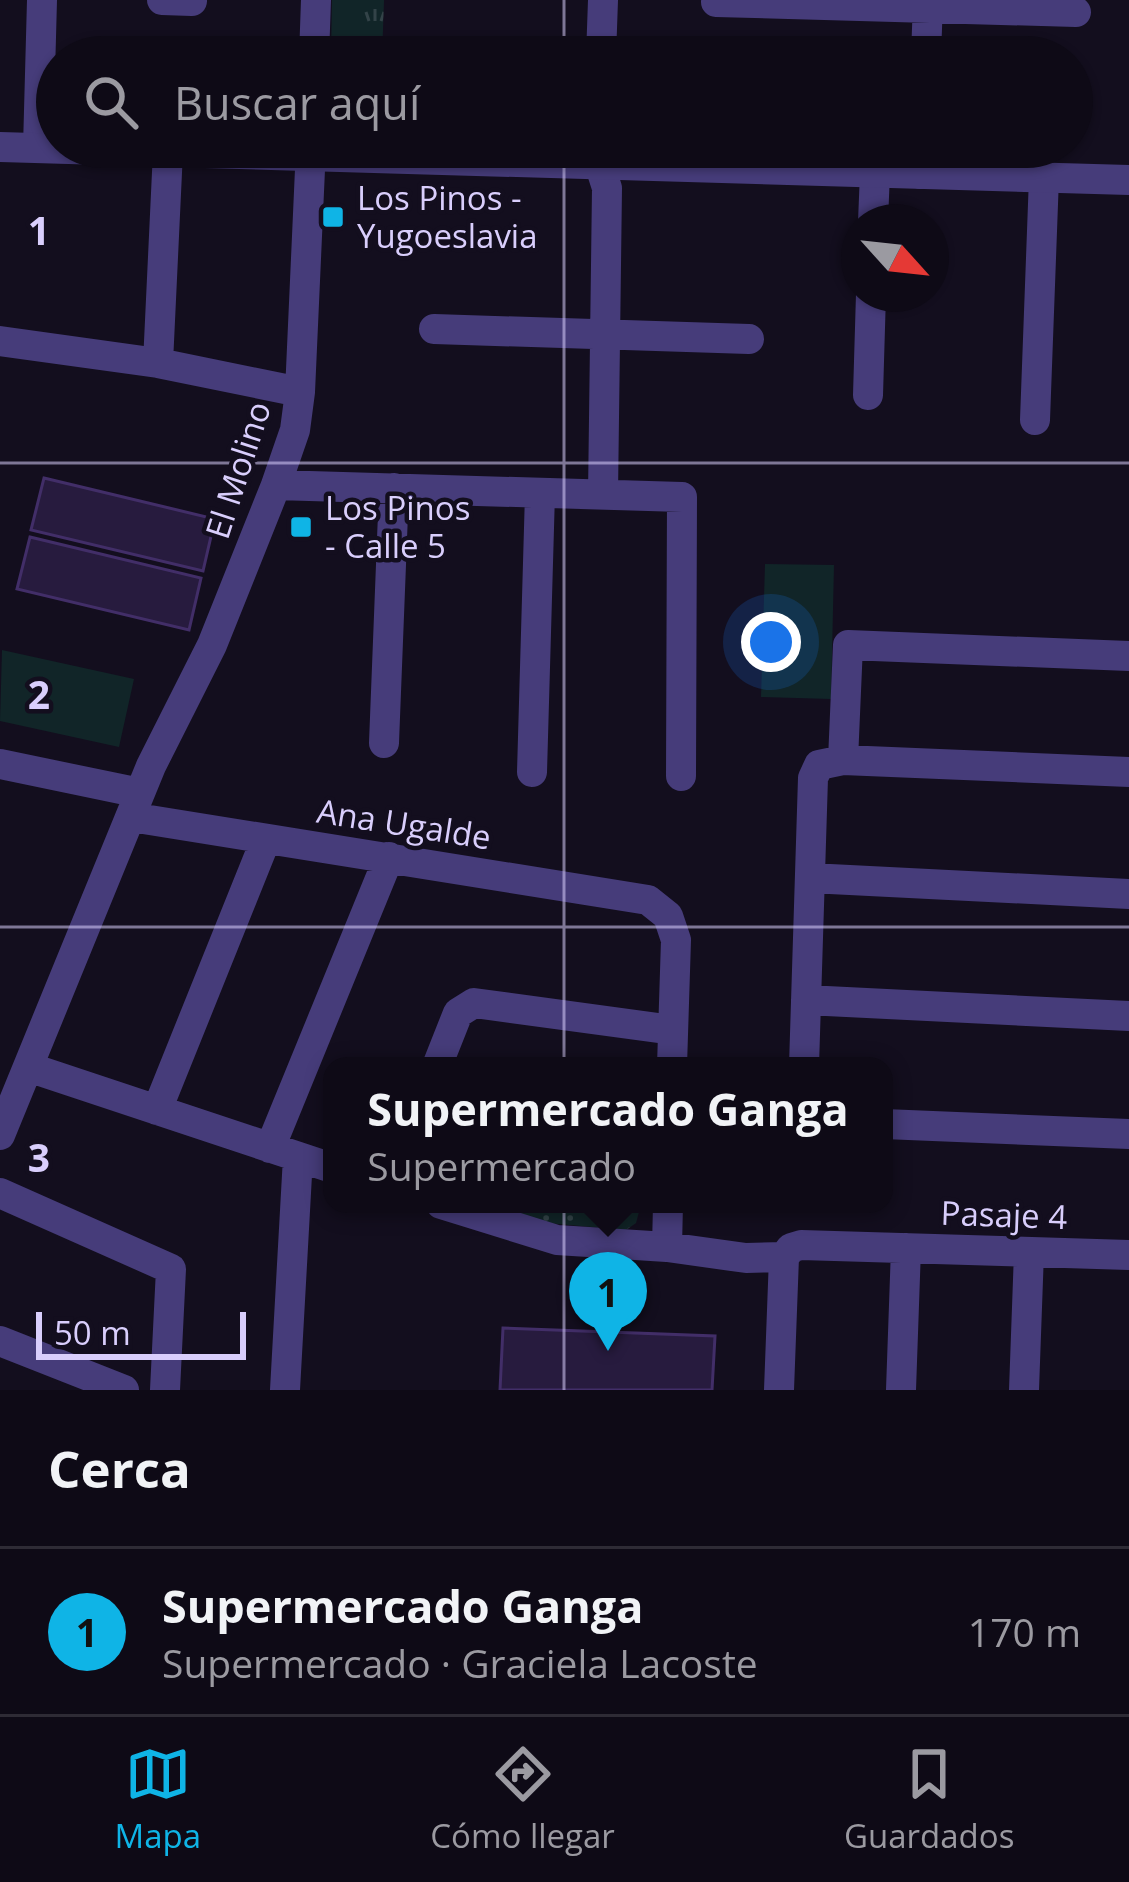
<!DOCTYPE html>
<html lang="es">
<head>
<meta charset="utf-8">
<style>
  :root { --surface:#0e0a16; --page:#17131f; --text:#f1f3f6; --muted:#9b9aa1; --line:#2e2b35; --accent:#0fb4e6 }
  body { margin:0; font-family:"Open Sans",sans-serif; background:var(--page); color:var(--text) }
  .compass { position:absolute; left:841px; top:204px; width:108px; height:108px; border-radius:50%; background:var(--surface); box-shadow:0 3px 9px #0004; rotate:117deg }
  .scale { position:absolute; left:36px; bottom:30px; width:210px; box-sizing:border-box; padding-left:12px; border:6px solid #d9cefc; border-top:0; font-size:33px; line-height:42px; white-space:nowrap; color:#d9cefc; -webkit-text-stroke:9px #130e1e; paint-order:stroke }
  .you { position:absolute; left:771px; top:642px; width:42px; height:42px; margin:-30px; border:9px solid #fff; border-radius:50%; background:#1a73e8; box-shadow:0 0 0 18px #1a73e833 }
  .badge { display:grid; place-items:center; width:78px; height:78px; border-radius:50%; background:var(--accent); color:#111; font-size:39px; font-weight:700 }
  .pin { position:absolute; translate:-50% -99px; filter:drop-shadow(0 3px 6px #0008) }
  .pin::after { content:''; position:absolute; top:63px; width:42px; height:36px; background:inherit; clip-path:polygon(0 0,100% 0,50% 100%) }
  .popup { position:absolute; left:323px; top:1057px; width:570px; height:156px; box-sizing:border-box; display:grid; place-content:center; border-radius:24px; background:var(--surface); filter:drop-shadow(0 3px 9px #0005); font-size:39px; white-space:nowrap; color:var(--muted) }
  .popup b { font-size:45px; color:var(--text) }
  .popup::after { content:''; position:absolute; left:50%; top:100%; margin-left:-24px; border:24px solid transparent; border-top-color:var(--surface) }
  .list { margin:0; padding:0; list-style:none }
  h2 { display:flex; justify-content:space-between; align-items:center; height:156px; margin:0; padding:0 48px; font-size:51px }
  h2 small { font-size:39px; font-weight:400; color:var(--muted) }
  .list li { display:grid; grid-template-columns:78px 1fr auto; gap:36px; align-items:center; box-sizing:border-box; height:168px; padding:0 48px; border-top:3px solid var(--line) }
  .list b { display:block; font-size:45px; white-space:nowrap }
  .list p { margin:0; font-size:39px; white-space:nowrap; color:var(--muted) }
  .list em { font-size:39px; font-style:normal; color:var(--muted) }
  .icon { flex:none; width:66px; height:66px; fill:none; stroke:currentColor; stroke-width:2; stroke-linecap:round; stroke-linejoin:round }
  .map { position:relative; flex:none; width:1129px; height:1390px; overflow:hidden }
  .search { position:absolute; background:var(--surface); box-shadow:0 3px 9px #0004; left:36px; right:36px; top:36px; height:132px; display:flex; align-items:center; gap:30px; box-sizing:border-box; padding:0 42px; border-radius:66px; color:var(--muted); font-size:45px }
  .sheet { height:324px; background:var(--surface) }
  nav { display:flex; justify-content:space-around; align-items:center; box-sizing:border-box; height:168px; border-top:3px solid var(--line); background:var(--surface); font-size:33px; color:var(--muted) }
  nav a { display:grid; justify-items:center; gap:6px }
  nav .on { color:var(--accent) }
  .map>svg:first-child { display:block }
  .grass { fill:url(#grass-dots) }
  .park { fill:url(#park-tufts) }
  .pitch { fill:#112528 }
  .building { fill:#271b3e; stroke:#422e68; stroke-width:3 }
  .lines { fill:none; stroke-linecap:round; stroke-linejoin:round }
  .minor { stroke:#463c7a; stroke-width:30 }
  .tertiary { stroke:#463c7a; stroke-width:30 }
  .grid { fill:none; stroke:#d9cefc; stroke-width:3; stroke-opacity:0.55 }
  .poi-dot { fill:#0fb4e6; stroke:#130e1e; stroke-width:4.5 }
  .labels { text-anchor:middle; stroke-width:9; stroke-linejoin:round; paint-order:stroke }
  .poi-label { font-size:33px; fill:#d9cefc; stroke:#130e1e; text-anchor:start }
  .street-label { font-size:33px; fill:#d9cefc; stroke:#130e1e }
  .grid-label { font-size:39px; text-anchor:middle; font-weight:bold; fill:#d9cefc; stroke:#130e1e; stroke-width:9; stroke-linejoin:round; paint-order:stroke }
</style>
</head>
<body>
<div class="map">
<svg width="1129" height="1390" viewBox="0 0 1129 1390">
  <defs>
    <pattern id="grass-dots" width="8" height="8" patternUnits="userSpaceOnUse" patternTransform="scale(3)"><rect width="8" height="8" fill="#112528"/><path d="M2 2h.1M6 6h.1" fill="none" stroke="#334348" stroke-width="1.8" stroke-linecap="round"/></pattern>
    <pattern id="park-tufts" width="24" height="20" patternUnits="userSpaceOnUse" patternTransform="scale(3)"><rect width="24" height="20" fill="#112528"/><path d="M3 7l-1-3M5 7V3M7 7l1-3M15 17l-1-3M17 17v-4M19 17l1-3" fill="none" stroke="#334348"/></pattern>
  </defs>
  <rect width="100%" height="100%" fill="#130e1e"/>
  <!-- grass -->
  <path class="grass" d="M491,1204H641L636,1223L626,1230L547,1223Z"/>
  <!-- park -->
  <path class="park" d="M332,0H384L382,57H331Z"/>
  <!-- pitch -->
  <path class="pitch" d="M765,564L834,565L831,699L761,697Z
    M2,650L134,679L119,747L0,721Z"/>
  <!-- building -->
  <path class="building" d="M44,478L215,519L203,571L31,530Z
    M30,537L201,578L189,630L17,589Z
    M503,1328L715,1336L712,1390H500Z"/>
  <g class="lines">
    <!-- minor -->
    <path class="minor" d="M162,0L192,1
      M716,2L1076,12
      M314,57L316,0
      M601,57L603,0
      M926,57L928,0
      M599,147V163L607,188L603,495
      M38,148L42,0
      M921,174L922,147
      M873,222L875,172
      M434,329L749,339
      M0,341L158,363L300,392
      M158,363L168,151
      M868,395L871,294
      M1035,420L1044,177
      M276,485L682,497L681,776
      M384,743L394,488
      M843,760L848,645L1129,656
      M0,764L140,793
      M532,772L540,493
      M131,817L648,900L668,916L676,940L672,1066
      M810,878L1129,894
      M806,1000L1129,1016
      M437,1066L458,1013L474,1003L673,1030
      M804,1066L813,778L819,765L843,760L1129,772
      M28,1067L332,1168
      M157,1110L266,839
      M884,1124L1129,1134
      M0,1135L151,766L212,645L276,485L295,430L300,392L311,147
      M270,1148L389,857
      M0,1193L171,1269L165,1390
      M441,1204L557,1240L667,1247L746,1258L784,1257L791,1248L801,1245L1129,1255
      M667,1247L668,1204
      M0,1341L124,1390
      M285,1390L298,1157
      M779,1390L784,1257
      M901,1390L906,1248
      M1024,1390L1029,1252"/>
    <!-- tertiary -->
    <path class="tertiary" d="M0,147L1129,180"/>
  </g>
  <!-- grid -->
  <path class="grid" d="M564,0V57M564,147V1390M0,463H1129M0,927H1129"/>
  <!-- markers -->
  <g class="poi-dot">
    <rect x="321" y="205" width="24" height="24" rx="6"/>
    <rect x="289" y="515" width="24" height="24" rx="6"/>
  </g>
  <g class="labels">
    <!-- poi labels -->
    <g class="poi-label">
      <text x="357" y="210">Los Pinos -<tspan x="357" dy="38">Yugoeslavia</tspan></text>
      <text x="325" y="520">Los Pinos<tspan x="325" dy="38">- Calle 5</tspan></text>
    </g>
    <!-- street labels -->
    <g class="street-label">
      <text transform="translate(238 470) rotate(-72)" y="12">El Molino</text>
      <text transform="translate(404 824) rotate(9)" y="12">Ana Ugalde</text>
      <text transform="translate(1004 1215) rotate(2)" y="12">Pasaje 4</text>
    </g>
  </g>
  <g class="grid-label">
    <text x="39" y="245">1</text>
    <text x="39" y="709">2</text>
    <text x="39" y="1172">3</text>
  </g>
</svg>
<svg class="compass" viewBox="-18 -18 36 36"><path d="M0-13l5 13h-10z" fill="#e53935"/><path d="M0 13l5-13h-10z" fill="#9b9aa1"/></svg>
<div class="scale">50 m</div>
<div class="you"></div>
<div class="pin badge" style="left:608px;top:1351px">1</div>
<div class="popup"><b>Supermercado Ganga</b>Supermercado</div>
<div class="search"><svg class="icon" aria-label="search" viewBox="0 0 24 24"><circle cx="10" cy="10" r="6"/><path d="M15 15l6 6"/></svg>Buscar aquí</div>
</div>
<section class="sheet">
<h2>Cerca<small></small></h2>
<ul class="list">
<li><span class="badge">1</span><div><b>Supermercado Ganga</b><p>Supermercado · Graciela Lacoste</p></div><em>170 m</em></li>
</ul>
</section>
<nav>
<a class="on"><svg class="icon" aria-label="map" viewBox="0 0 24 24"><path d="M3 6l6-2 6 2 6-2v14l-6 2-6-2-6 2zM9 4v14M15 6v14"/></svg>Mapa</a>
<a><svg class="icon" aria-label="directions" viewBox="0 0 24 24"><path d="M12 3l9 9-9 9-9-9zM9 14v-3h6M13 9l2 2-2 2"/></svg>Cómo llegar</a>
<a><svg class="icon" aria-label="saved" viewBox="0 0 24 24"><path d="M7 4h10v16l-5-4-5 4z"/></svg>Guardados</a>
</nav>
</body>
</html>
